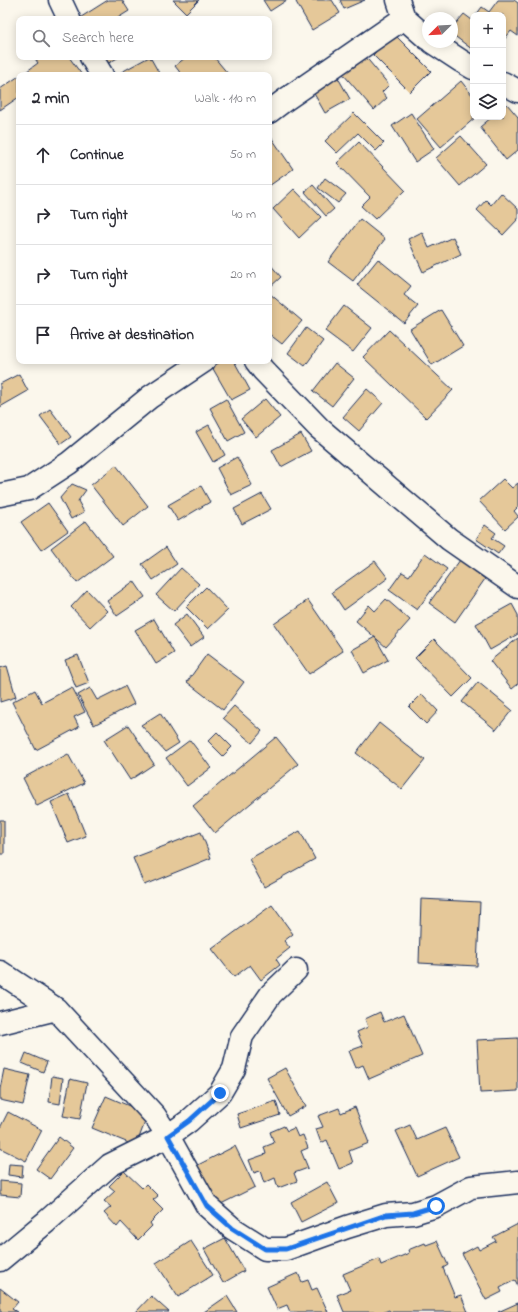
<!DOCTYPE html>
<html lang="en">
<head>
<meta charset="utf-8">
<style>
  :root { --surface:#fff; --page:#f7f7f7; --text:#2b2b33; --muted:#7c7c81; --line:#e1e1e2 }
  body { margin:0; font-family:"Indie Flower",sans-serif; background:var(--page); color:var(--text) }
  .controls { position:absolute; right:12px; top:12px; display:grid; overflow:hidden; border-radius:8px; box-shadow:0 2px 10px #0003 }
  .controls button { width:36px; height:36px; display:grid; place-items:center; padding:0; border:0; border-bottom:1px solid var(--line); background:var(--surface); color:var(--text); font:20px sans-serif }
  .compass { position:absolute; left:422px; top:12px; width:36px; height:36px; border-radius:50%; background:var(--surface); box-shadow:0 2px 10px #0003; rotate:246deg }
  .stop { position:absolute; width:12px; height:12px; margin:-9px; border:3px solid #1a73e8; border-radius:50%; background:#fff }
  .stop.end { background:#1a73e8; border-color:#fff; box-shadow:0 1px 4px #0008 }
  .list { margin:0; padding:0; list-style:none }
  h2 { display:flex; justify-content:space-between; align-items:center; height:52px; margin:0; padding:0 16px; font-size:17px }
  h2 small { font-size:13px; font-weight:400; color:var(--muted) }
  .list li { display:grid; grid-template-columns:26px 1fr auto; gap:12px; align-items:center; box-sizing:border-box; height:60px; padding:0 16px; border-top:1px solid var(--line) }
  .list b { display:block; font-size:15px; white-space:nowrap }
  .list em { font-size:13px; font-style:normal; color:var(--muted) }
  .icon { flex:none; width:22px; height:22px; fill:none; stroke:currentColor; stroke-width:2; stroke-linecap:round; stroke-linejoin:round }
  .map { position:relative; flex:none; width:518px; height:1312px; overflow:hidden }
  .search { position:absolute; background:var(--surface); box-shadow:0 2px 10px #0003; left:16px; top:16px; width:256px; height:44px; display:flex; align-items:center; gap:10px; box-sizing:border-box; padding:0 14px; border-radius:8px; color:var(--muted); font-size:15px }
  .panel { position:absolute; background:var(--surface); box-shadow:0 2px 10px #0003; left:16px; top:72px; width:256px; height:292px; border-radius:8px }
  .map>svg:first-child { display:block }
  .building { fill:#e5c899; stroke:#1b2f5e }
  .lines { fill:none; stroke-linecap:round; stroke-linejoin:round }
  .minor-casing { stroke:#1b2f5e; stroke-width:25 }
  .minor { stroke:#fbf7ec; stroke-width:22 }
  .route { stroke:#1a73e8; stroke-width:5 }
</style>
</head>
<body>
<div class="map">
<svg width="518" height="1312" viewBox="0 0 518 1312">
  <rect width="100%" height="100%" fill="#fbf7ec"/>
  <filter id="ink" filterUnits="userSpaceOnUse"><feTurbulence type="fractalNoise" baseFrequency=".025" numOctaves="2"/><feDisplacementMap in="SourceGraphic" scale="8" xChannelSelector="R" yChannelSelector="G"/><feConvolveMatrix kernelMatrix="1 2 1 2 8 2 1 2 1" color-interpolation-filters="sRGB"/></filter>
  <g filter="url(#ink)">
    <!-- building -->
    <path class="building" d="M108,0H122L129,11L116,19H78Z
      M173,0H199L186,13Z
      M263,0H287L270,11Z
      M298,0H332L340,13L312,30L296,2Z
      M340,0H365L344,9Z
      M498,0H514L518,3V36L511,31L503,41V15H476L482,7L489,12Z
      M464,14L472,20L473,18V50L452,34V28Z
      M394,34L431,71L410,92L373,55Z
      M364,55L389,85L382,92L387,98L374,110L343,74Z
      M34,57H69L82,75H24L23,74L38,63Z
      M96,57H119L102,67Z
      M149,57H150L159,73L156,75H116Z
      M186,57H214L229,75H182L175,66Z
      M19,76V97L0,110V89Z
      M337,76L350,99L325,113L312,90Z
      M461,81L473,96V117H476L441,147L417,119Z
      M507,104L518,117V150L506,160L480,127L492,117H503V108Z
      M354,113L384,143L376,151L358,133L337,153L325,141Z
      M411,113L434,149L415,162L392,126Z
      M461,136L486,164L460,186L436,158Z
      M271,137L293,169L269,186V138Z
      M359,142L405,190L375,219L361,206L370,197L337,163Z
      M325,178L346,194L338,203L318,188Z
      M313,185L334,209L326,216L305,192Z
      M294,189L321,217L299,238L273,209Z
      M501,193L518,209V219L503,235L477,210L486,200L491,205Z
      M360,219L385,239L353,281L328,262Z
      M422,232L429,248L453,237L461,254L423,272L408,239Z
      M378,259L411,286L404,295L418,306L404,323L357,285Z
      M269,263L281,277L269,288Z
      M269,293L302,321L282,344L269,334Z
      M344,306L372,328L353,352L325,331Z
      M441,310L463,346L432,365L410,329Z
      M306,328L323,341L305,366L288,353Z
      M389,330L453,390L426,418L363,357Z
      M222,361H234L250,390L231,400L212,367Z
      M335,363L354,378L332,406L313,391Z
      M19,374L28,391L0,407V384Z
      M367,389L383,403L359,431L343,417Z
      M226,399L244,432L228,441L210,408Z
      M265,399L280,417L256,437L241,419Z
      M50,409L71,437L61,444L40,416Z
      M209,425L225,455L213,462L196,432Z
      M301,434L311,451L281,467L272,450Z
      M237,457L252,485L231,495L217,468Z
      M116,465L148,506L123,526L91,485Z
      M503,479L512,488L518,483V507L514,511L518,516V517L505,529L479,501Z
      M72,484L86,490L78,501L84,512L71,519L60,498Z
      M201,486L210,502L178,521L168,505Z
      M262,494L271,509L242,524L234,509Z
      M48,503L68,531L41,550L21,522Z
      M86,521L113,556L77,583L51,548Z
      M485,525L496,533L492,538L504,546L498,554L476,539Z
      M166,547L177,564L153,580L142,564Z
      M425,553L447,569L417,610L389,590L402,572L409,576Z
      M460,560L485,579L455,622L429,603Z
      M375,561L388,578L344,610L332,592Z
      M181,568L199,584L174,611L156,595Z
      M134,581L145,597L117,616L107,601Z
      M206,587L228,610L208,629L186,607Z
      M87,590L107,611L90,627L71,607Z
      M386,599L410,620L386,647L356,621L369,605L375,611Z
      M308,600L343,651L309,674L274,624Z
      M512,604L518,615V634L490,650L476,624Z
      M187,614L204,637L190,647L173,625Z
      M154,619L174,653L156,664L135,630Z
      M375,637L388,660L364,673L352,650Z
      M518,638V684L512,689L490,661Z
      M434,639L472,678L453,697L415,658Z
      M207,654L244,682L223,710L187,682Z
      M78,655L89,683L76,688L65,660Z
      M7,666L16,697L0,702V668Z
      M478,682L512,710L496,730L462,702Z
      M125,686L134,704L94,725L78,695L90,688L97,700Z
      M72,687L85,712L74,717L79,727L36,750L12,702L35,690L42,703Z
      M422,694L438,711L426,724L409,707Z
      M234,706L262,731L252,743L223,718Z
      M160,713L179,743L165,752L141,725Z
      M379,723L425,760L402,789L356,753Z
      M128,725L154,764L130,780L104,740Z
      M217,732L232,747L223,756L208,741Z
      M276,737L298,764L215,833L193,806Z
      M190,740L211,768L187,786L166,758Z
      M68,754L84,783L37,806L23,778Z
      M69,794L86,836L68,843L51,802Z
      M0,820H4V854H0Z
      M300,831L315,859L264,887L249,859Z
      M201,832L211,858L144,885L133,858Z
      M421,899L480,902L477,966L419,963Z
      M272,905L293,934L284,941L290,948L276,959L280,965L261,980L250,965L234,977L212,949Z
      M380,1012L384,1022L404,1014L422,1056L369,1079L363,1065L356,1068L349,1051L363,1046L357,1032L368,1027L365,1019Z
      M518,1038V1091L480,1093L477,1040Z
      M26,1053L47,1062L43,1072L22,1063Z
      M285,1068L306,1106L288,1116L267,1078Z
      M4,1069L30,1075L23,1105L0,1100V1089Z
      M52,1076L63,1078L60,1104L49,1102Z
      M70,1079L87,1083L80,1119L63,1116Z
      M106,1096L148,1114L136,1146L92,1128Z
      M276,1101L280,1115L241,1128L237,1114Z
      M355,1107L369,1143L349,1151L353,1163L339,1169L327,1140L321,1143L316,1129L323,1127L318,1116L339,1108L341,1113Z
      M8,1112L42,1130L26,1161L0,1148V1128Z
      M410,1125L417,1140L445,1128L459,1157L417,1176L396,1131Z
      M284,1126L287,1131L294,1128L298,1137L303,1135L308,1148L301,1151L308,1168L294,1173L297,1181L278,1188L275,1178L264,1183L260,1171L254,1173L249,1160L266,1154L264,1147L274,1143L270,1132Z
      M59,1137L73,1148L50,1179L36,1169Z
      M235,1146L255,1187L215,1207L196,1166Z
      M9,1164L23,1165L22,1177L8,1175Z
      M124,1171L142,1188L146,1184L158,1196L153,1200L163,1210L150,1223L152,1226L138,1240L121,1222L117,1227L104,1213L111,1207L104,1201L115,1191L109,1186Z
      M0,1181L21,1183L20,1197L0,1195Z
      M327,1182L338,1203L301,1222L291,1202Z
      M518,1224V1286L515,1280L500,1288L502,1292L486,1300L462,1254L477,1246L479,1250L496,1241L493,1237Z
      M225,1238L244,1271L223,1283L204,1249Z
      M191,1241L213,1275L178,1297L156,1263Z
      M437,1241L448,1265L443,1268L455,1297L461,1295L468,1312H390L389,1310L384,1312H344L337,1295L350,1290L343,1274L379,1259L381,1265L409,1253L408,1250L425,1243L426,1245Z
      M298,1273L302,1282L308,1280L312,1290L317,1288L328,1312H290L287,1305L277,1309L267,1287Z
      M0,1288L18,1302L12,1309L17,1312H0Z
      M151,1296L169,1312H136Z
      M227,1296L237,1312H204Z
      M518,1303V1312H498Z"/>
    <g class="lines">
      <defs>
        <path id="minor" d="M60,0L69,19
          M398,0L404,18L428,39
          M432,42L461,61L473,68
          M91,57L102,75
          M503,83L518,91
          M269,112L285,100L404,18
          M256,361L263,370L319,428L449,539L518,587
          M0,495L29,489L69,463L150,397L204,361
          M0,972L56,1009L155,1116L168,1136L189,1121L220,1093L234,1069L242,1036L271,994L296,970
          M0,1023L56,1009
          M0,1260L46,1222L110,1165L168,1136L207,1206L232,1228L265,1249H286L347,1227L386,1215L413,1213L436,1206L471,1187L518,1182"/>
      </defs>
      <!-- minor casing -->
      <use href="#minor" class="minor-casing"/>
      <!-- minor -->
      <use href="#minor" class="minor"/>
    </g>
  </g>
  <g class="lines" filter="url(#ink)">
    <!-- route -->
    <path class="route" d="M220,1093L189,1121L168,1136L207,1206L232,1228L265,1249H286L386,1215L413,1213L436,1206"/>
  </g>
</svg>
<div class="controls">
<button>+</button>
<button>−</button>
<button><svg class="icon" aria-label="layers" viewBox="0 0 24 24"><path d="M12 4l9 5-9 5-9-5zM3 14l9 5 9-5"/></svg></button>
</div>
<svg class="compass" viewBox="-18 -18 36 36"><path d="M0-13l5 13h-10z" fill="#e53935"/><path d="M0 13l5-13h-10z" fill="#7c7c81"/></svg>
<div class="stop" style="left:436px;top:1206px"></div>
<div class="stop end" style="left:220px;top:1093px"></div>
<div class="search"><svg class="icon" aria-label="search" viewBox="0 0 24 24"><circle cx="10" cy="10" r="6"/><path d="M15 15l6 6"/></svg>Search here</div>
<section class="panel">
<h2>2 min<small>Walk · 110 m</small></h2>
<ul class="list">
<li><svg class="icon" aria-label="ahead" viewBox="0 0 24 24"><path d="M12 20V5M6 11l6-6 6 6"/></svg><div><b>Continue</b></div><em>50 m</em></li>
<li><svg class="icon" aria-label="right" viewBox="0 0 24 24"><path d="M7 20v-9h11M14 6l5 5-5 5"/></svg><div><b>Turn right</b></div><em>40 m</em></li>
<li><svg class="icon" aria-label="right" viewBox="0 0 24 24"><path d="M7 20v-9h11M14 6l5 5-5 5"/></svg><div><b>Turn right</b></div><em>20 m</em></li>
<li><svg class="icon" aria-label="arrive" viewBox="0 0 24 24"><path d="M6 21V4h12l-3 4 3 4H6"/></svg><div><b>Arrive at destination</b></div></li>
</ul>
</section>
</div>
</body>
</html>
